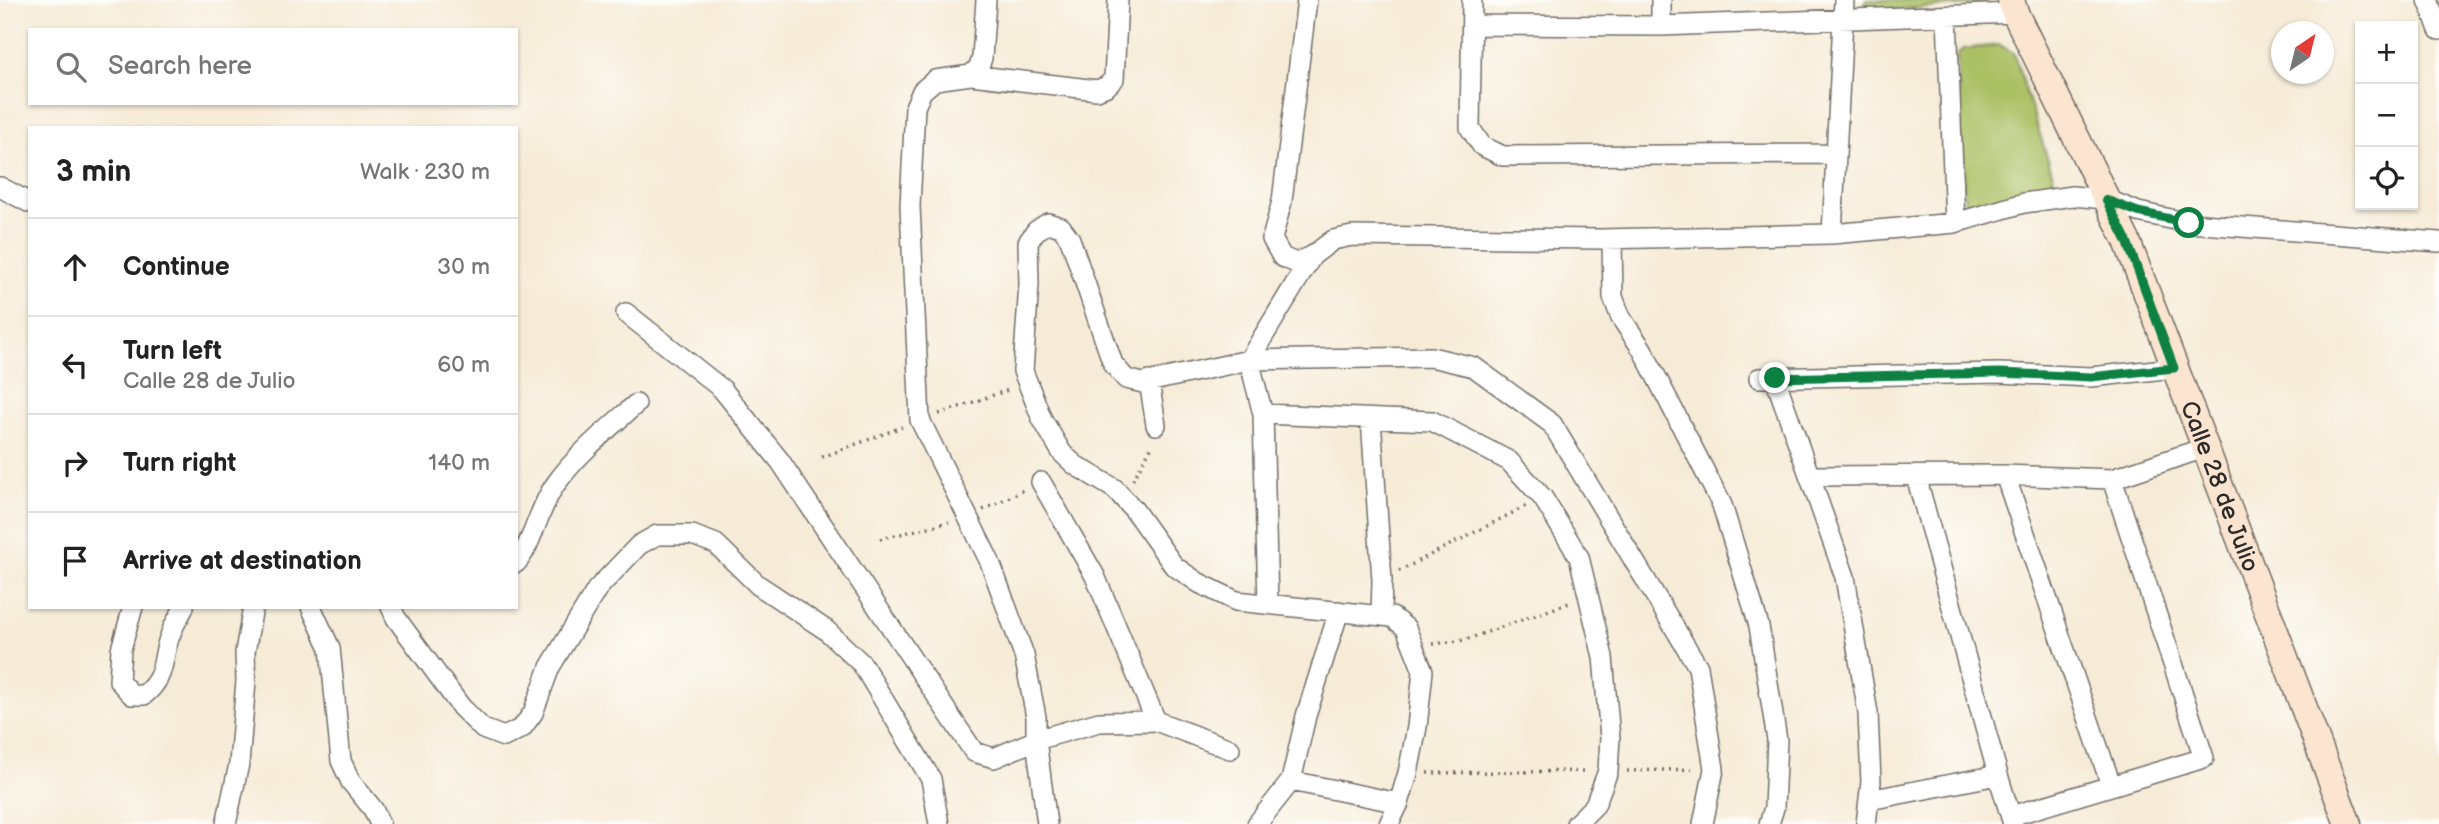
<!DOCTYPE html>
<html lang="en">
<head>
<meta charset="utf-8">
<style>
  :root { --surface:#fff; --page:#f6f6f6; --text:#222; --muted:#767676; --line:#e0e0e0 }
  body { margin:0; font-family:"Balsamiq Sans",sans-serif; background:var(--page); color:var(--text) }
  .controls { position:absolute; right:21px; top:21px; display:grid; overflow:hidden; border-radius:0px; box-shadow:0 2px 5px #0004 }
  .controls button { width:63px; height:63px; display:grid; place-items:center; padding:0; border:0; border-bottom:2px solid var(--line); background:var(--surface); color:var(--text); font:35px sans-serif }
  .compass { position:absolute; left:2271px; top:21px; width:63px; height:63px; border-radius:50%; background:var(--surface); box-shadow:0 2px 5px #0004; rotate:35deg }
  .stop { position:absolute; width:21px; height:21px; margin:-16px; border:5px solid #0b8043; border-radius:50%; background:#fff }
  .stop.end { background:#0b8043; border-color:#fff; box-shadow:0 2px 7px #0008 }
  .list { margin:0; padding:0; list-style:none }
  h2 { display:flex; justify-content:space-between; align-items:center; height:91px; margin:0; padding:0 28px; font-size:30px }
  h2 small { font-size:23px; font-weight:400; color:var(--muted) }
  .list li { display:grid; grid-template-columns:46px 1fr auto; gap:21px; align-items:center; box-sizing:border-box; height:98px; padding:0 28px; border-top:2px solid var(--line) }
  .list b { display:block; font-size:26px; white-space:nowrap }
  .list p { margin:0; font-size:23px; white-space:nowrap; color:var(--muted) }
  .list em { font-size:23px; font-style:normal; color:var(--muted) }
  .icon { flex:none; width:38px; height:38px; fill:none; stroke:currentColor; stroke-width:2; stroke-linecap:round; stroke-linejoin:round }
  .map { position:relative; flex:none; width:2439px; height:824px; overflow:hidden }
  .search { position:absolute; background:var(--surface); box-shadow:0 2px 5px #0004; left:28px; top:28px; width:490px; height:77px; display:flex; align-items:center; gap:18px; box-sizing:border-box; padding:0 24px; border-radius:0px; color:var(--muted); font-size:26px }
  .panel { position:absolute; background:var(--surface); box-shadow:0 2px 5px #0004; left:28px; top:126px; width:490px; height:483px; border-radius:0px }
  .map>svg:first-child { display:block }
  .green { fill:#abbf64; stroke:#6b7548; stroke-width:2 }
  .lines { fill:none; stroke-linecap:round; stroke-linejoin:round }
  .street-casing { stroke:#726e67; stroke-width:22 }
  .secondary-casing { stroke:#726e67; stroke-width:29 }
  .path { stroke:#726e67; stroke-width:3.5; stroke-dasharray:2 5; stroke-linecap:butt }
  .street { stroke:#fff; stroke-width:19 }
  .secondary { stroke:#fce5d0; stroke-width:26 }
  .route { stroke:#0b8043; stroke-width:9 }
  .labels { text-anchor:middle; stroke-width:7; stroke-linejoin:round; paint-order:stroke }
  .street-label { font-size:24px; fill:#2b2b2b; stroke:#fdfcf7 }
</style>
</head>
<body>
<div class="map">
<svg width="2439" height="824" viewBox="0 0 2439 824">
  <rect width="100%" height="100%" fill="#fdfcf7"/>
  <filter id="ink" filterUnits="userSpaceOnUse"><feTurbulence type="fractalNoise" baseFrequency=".0143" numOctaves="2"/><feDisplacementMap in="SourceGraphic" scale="14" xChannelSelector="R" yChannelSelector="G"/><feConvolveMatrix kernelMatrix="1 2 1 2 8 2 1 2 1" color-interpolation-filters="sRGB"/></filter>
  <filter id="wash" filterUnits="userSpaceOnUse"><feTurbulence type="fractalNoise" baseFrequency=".00686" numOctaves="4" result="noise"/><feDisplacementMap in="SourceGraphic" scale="28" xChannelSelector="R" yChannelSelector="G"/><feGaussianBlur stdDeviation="1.57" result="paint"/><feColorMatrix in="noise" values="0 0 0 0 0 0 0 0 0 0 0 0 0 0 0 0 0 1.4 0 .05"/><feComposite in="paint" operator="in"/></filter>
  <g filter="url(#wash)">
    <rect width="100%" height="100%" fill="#f6ebd7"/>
    <!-- green -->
    <path class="green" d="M1866,0H1988L1987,4L1867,11Z
      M2000,45L2014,54L2057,188L1970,210L1965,208L1957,54L1964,49Z"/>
  </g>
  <g filter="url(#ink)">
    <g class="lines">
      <defs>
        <path id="street" d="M986,0L982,58L979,67L971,75L935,80L922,91L915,107L910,206L920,420L990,562L1024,655L1036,717V740L1047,824
          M1307,0L1282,201L1272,239L1282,257L1296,263L1312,256L1333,240L1352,236L1600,239L1832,234L1955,223L2024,203L2072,196L2106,199L2138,212L2189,223L2439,242
          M1472,0L1470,128L1482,146L1503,156L1836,154
          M1661,0V26
          M2428,0L2439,30
          M1947,16L1955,223
          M1472,25L1661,26L2015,13
          M971,75L1097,90L1107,86L1114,79L1118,0
          M0,187L30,203
          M1832,234L1844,0
          M1612,239L1613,297L1621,318L1642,349L1722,505L1759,626L1777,740L1774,808L1769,824
          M1312,256L1249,360L1263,414L1432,421L1509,461L1543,498L1579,557L1603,657L1610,738L1608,771L1595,805L1576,824
          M626,313L722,389L780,461L974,752L994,758L1036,740L1099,722L1156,721L1230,749
          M1759,378L1999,373L2091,377L2174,368
          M1775,378L1845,577L1868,713L1871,782L1866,824
          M1149,381L1156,425
          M1263,414L1268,604
          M1371,419L1382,580L1381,616
          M2005,475L2111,785
          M1809,476L2005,475L2112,479L2204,448
          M1916,476L1998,775L2013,824
          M1041,482L1095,576L1156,721
          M516,563C532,546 539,507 555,485C577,454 608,429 636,404
          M133,607L121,649L119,681L132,695H144C168,675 160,659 171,633C174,624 180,616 184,607
          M311,607L330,648L341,761L351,782L373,809L380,824
          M391,607L396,618L461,707L483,729L504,737L522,728L533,713L550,667L597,589L639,545L657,535H692L716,544L758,585L826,630L862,664L931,779L939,824
          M1291,781L1399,803
          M1869,800L1998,775
          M2011,816L2204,758L2112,479
          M226,824L239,764L246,681L245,652L253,607
          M1257,824L1291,781L1306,716L1339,611
          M1389,824L1399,803L1408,773L1417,727L1423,671L1406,628L1392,617L1236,601L1199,583L1174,566L1134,510L1115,489L1075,465L1062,453L1042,419L1023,371L1029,284L1028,242L1036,231L1048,223L1061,227L1070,239L1113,364L1126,379L1143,383L1249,360L1431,357L1474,367L1552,424L1698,667L1714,769L1703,824"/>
        <g id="secondary">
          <path id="s1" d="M2011,0L2015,13L2127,241L2348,824"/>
        </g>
      </defs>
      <!-- street casing -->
      <use href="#street" class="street-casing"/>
      <!-- secondary casing -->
      <use href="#secondary" class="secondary-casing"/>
      <!-- path -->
      <path class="path" d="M939,414L1011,389
        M822,457L902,427
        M1133,480L1153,444
        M983,510L1026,489
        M880,539L949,522
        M1399,571L1526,506
        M1433,644L1465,640L1572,602
        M1627,771L1696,769
        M1427,773L1587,771"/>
      <!-- street -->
      <use href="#street" class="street"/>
      <!-- secondary -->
      <use href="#secondary" class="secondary"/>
    </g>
  </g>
  <g class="lines" filter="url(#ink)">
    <!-- route -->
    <path class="route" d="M1775,378L1999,373L2091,377L2174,368L2127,241L2106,200L2138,212L2189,223"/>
  </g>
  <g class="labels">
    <!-- street labels -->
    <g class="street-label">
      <text dy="8" stroke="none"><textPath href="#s1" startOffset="530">Calle 28 de Julio</textPath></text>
    </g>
  </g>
</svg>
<div class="controls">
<button>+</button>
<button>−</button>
<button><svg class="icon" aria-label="locate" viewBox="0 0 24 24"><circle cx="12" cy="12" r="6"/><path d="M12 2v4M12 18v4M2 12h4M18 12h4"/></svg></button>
</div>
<svg class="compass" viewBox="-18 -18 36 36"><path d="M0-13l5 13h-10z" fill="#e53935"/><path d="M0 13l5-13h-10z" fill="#767676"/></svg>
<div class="stop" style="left:2189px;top:223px"></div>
<div class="stop end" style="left:1775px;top:378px"></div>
<div class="search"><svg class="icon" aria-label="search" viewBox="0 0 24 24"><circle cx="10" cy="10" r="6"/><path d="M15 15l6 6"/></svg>Search here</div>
<section class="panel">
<h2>3 min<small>Walk · 230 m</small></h2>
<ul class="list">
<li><svg class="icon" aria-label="ahead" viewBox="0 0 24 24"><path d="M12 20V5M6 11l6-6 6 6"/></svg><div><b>Continue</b></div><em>30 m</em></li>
<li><svg class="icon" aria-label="left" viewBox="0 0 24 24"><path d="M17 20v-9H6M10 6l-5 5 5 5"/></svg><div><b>Turn left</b><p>Calle 28 de Julio</p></div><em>60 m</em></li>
<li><svg class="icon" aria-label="right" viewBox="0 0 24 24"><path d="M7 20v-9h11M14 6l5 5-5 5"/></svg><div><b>Turn right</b></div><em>140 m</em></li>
<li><svg class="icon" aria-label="arrive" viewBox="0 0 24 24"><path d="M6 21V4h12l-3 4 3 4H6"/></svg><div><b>Arrive at destination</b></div></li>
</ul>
</section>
</div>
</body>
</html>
